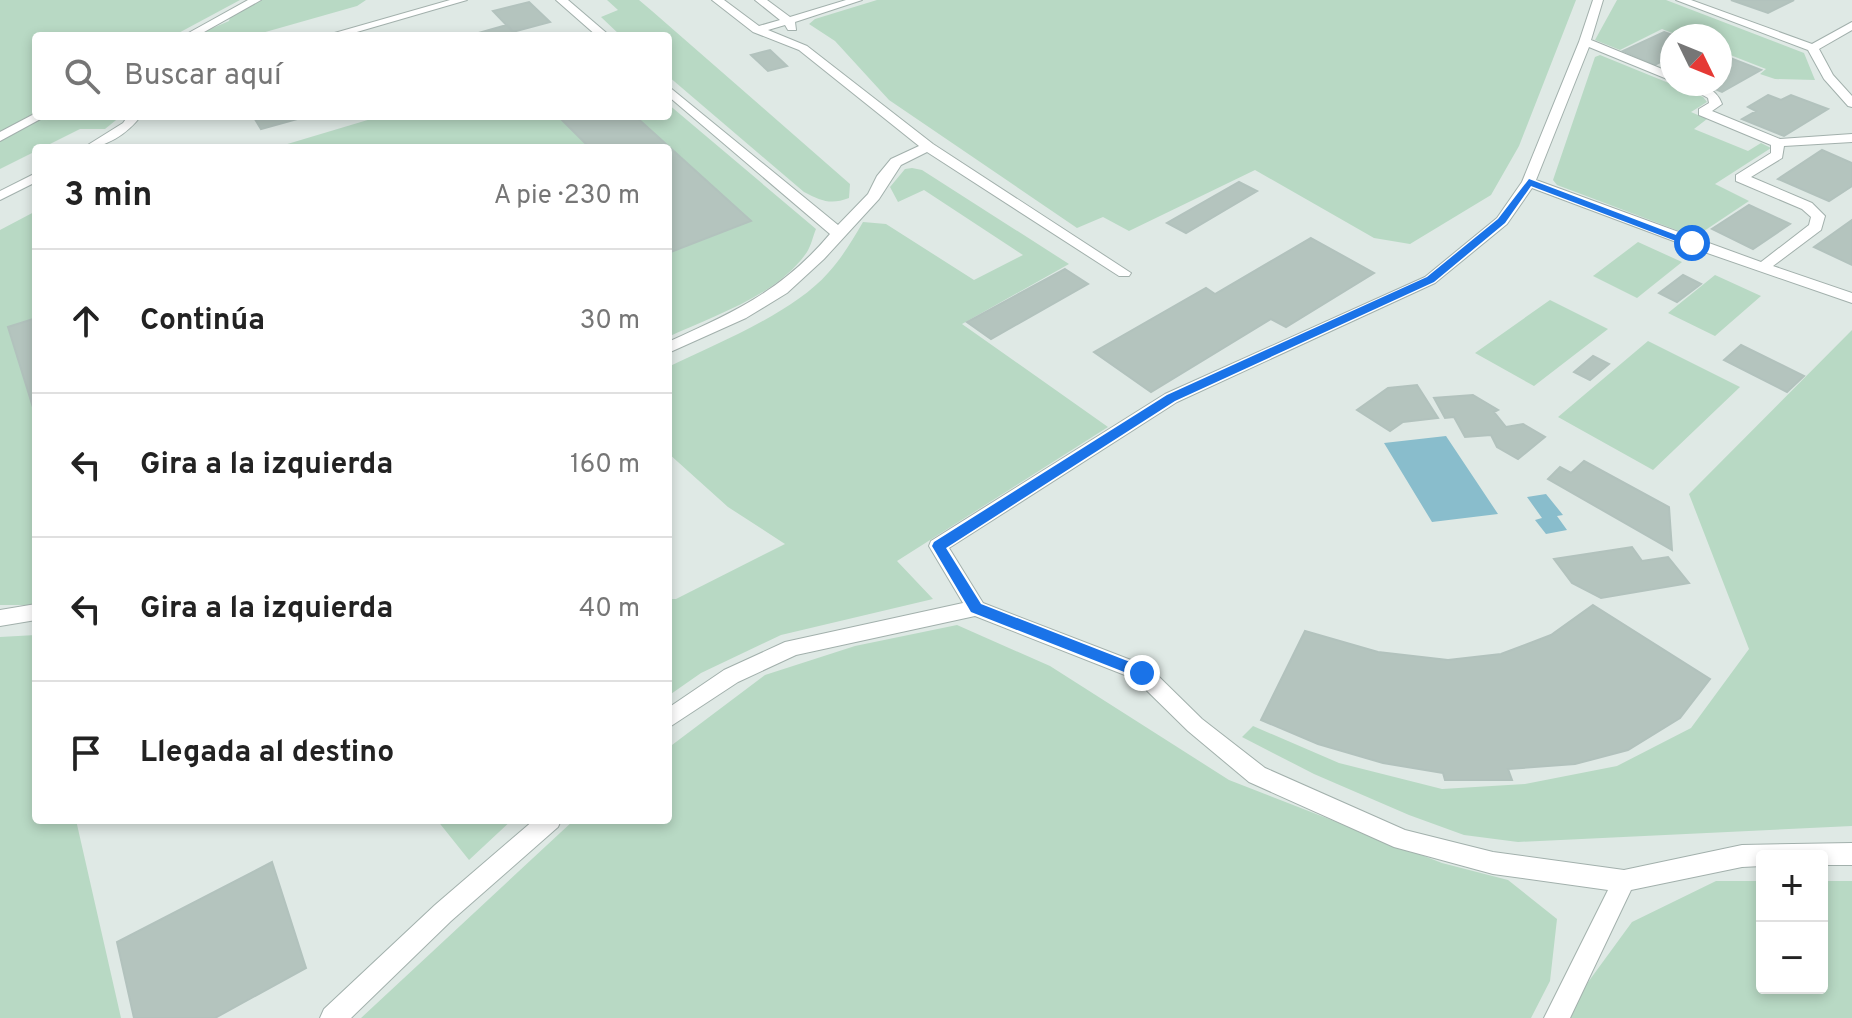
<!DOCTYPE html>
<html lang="es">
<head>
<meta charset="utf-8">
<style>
  :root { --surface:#fff; --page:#f2f2f2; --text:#222; --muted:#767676; --line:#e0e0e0 }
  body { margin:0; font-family:Overpass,sans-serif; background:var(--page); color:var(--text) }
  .controls { position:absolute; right:24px; bottom:24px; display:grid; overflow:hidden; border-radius:8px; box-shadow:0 4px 12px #0003 }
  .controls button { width:72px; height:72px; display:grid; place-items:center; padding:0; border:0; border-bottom:2px solid var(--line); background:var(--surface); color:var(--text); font:40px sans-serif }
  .compass { position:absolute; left:1660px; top:24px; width:72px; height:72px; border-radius:50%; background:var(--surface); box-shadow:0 4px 12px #0003; rotate:133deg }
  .stop { position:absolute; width:24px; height:24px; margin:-18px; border:6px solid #1a73e8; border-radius:50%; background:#fff }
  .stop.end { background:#1a73e8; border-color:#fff; box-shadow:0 2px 8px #0008 }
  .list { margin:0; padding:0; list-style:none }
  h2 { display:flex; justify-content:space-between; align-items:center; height:104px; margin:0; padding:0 32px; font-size:34px }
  h2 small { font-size:26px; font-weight:400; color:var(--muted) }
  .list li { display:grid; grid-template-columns:52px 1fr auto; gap:24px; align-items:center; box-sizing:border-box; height:144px; padding:0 32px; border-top:2px solid var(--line) }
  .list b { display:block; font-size:30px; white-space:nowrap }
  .list em { font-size:26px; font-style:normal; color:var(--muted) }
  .icon { flex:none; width:44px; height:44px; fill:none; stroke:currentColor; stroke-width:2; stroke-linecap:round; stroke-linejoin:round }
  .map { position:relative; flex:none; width:1852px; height:1018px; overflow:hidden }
  .search { position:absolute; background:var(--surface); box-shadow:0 4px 12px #0003; left:32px; top:32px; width:640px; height:88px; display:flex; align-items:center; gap:20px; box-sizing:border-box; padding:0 28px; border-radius:8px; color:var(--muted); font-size:30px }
  .panel { position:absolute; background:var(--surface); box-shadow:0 4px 12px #0003; left:32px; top:144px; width:640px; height:680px; border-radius:8px }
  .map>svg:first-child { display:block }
  .green { fill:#b8d9c4 }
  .water { fill:#89bdcc }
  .building { fill:#b4c4be; stroke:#b2c2bd; stroke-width:2 }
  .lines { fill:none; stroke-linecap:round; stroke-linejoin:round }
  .service-casing { stroke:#a2b0ac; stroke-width:2 }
  .service { fill:#fff; fill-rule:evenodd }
  .route { fill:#1a73e8 }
</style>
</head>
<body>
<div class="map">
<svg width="1852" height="1018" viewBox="0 0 1852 1018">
  <rect width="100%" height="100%" fill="#dfe9e5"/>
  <!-- green -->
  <path class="green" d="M0,0H240L173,36H36V116H121L105,129H80L42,148H36V151L0,169Z
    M262,0H366L357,6L251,36H194L229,21L230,17Z
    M607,0H639L652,11L850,184L849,198C831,205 821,201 804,192L668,76V36H621L601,17L618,10Z
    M877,0H1576L1519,146L1491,195L1410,244L1374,238L1255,170L1129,231L1103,217L1077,228L889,100L835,41L809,24L815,19Z
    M1617,0H1666L1804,53L1815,80L1775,79L1760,74L1766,69L1720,51V36H1680L1662,29L1620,50L1595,40Z
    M1600,55L1703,97L1707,102L1691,112L1707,119L1694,129L1748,151L1761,143L1771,148L1715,184L1749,201L1695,237L1557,185L1553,180L1595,57Z
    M668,104L816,229C813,236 811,246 807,252C777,296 714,315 668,337V253L751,221L635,116H668Z
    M381,116H558L590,148H274Z
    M912,168L922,170L1069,264L962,324L1108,427L897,561L933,599L781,635L701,673L668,696V599H676L785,544L728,507L668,453V367C716,344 793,313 828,273C842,258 853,239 863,222L886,224L974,280L1023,255L924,190L898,202L890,187L905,169Z
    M36,211V318L8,327L36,417V605H0V230Z
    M1638,242L1682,262L1637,298L1593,276Z
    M1715,275L1761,296L1715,336L1668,313Z
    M1550,300L1608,329L1534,386L1475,353Z
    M1852,330V826L1518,842L1464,835L1409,815L1314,774L1242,737L1253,726L1339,763L1442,789L1525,784L1617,766L1691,728L1749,649L1689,494Z
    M1648,341L1740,387L1653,470L1558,417Z
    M957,625L1050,666L1229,780L1442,863L1508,880L1557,919L1550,981L1531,1018H361L574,820H668V748L765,675L855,646Z
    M36,635V820H76L121,1018H0V637Z
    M437,820H512L469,860Z
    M1716,881H1762V988H1822V881H1852V1018H1568L1575,1000L1632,922Z"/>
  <!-- water -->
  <path class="water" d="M1446,436L1498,514L1432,522L1384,443Z
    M1546,494L1563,515L1557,516L1567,530L1546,534L1535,520L1542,518L1527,497Z"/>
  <!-- building -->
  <path class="building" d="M1731,0H1794L1768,13Z
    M529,2L550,22L513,32L493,11Z
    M507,25L517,36H468Z
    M1664,32L1675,36H1672V56L1655,65L1623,51Z
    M770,50L787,66L768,71L751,55Z
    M1725,56L1761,70L1722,92L1703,84H1720V59Z
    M1768,95L1781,100L1791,95L1828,109L1784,136L1742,119L1756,111L1748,107Z
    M253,116H308L261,129Z
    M558,116H635L751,221L668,253V148H590Z
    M1822,150L1852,163V186L1829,201L1778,179Z
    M1239,182L1257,191L1186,233L1167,223Z
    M1749,205L1790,224L1753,249L1712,229Z
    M1852,220V265L1814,247Z
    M1311,238L1374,273L1286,327L1271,319L1151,392L1094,352L1206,288L1215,294Z
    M1065,269L1088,284L991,339L967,322Z
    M1683,275L1701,284L1677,302L1659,293Z
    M36,318V417L8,327Z
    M1741,345L1804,376L1787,392L1724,360Z
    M1593,356L1609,364L1590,380L1574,372Z
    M1417,385L1438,418L1403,422L1390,431L1357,410L1388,388Z
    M1473,395L1498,410L1494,412L1506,427L1523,424L1545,437L1518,459L1497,447L1491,435L1465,437L1454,417L1445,418L1434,398Z
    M1584,461L1669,507L1672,550L1548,479L1560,467L1571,473Z
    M1632,547L1642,561L1668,557L1689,583L1601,598L1572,583L1554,559Z
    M1593,605L1710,679L1680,718L1628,750L1575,764L1508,769L1512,780H1445L1443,773L1383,763L1318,744L1261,720L1305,631L1378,652L1448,660L1501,654L1551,635Z
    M272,862L306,968L215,1018H134L117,942Z"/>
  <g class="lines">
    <defs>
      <path id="service" d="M248,0H261L197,36H183Z
        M450,0H467L343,36H324Z
        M556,0H568L610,36H597Z
        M712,0H724L759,26L780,20L755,0H767L790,17L846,0H862L795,22L796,30H788L785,25L768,30L807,46L933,144L1131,273L1129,276H1119L927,152L901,165L879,199L824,259L787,293L746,318L668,353V342C733,313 783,290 830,234L668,96V86L838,225L868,194L877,176L891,159L919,146L799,50L753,32Z
        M1593,0H1603L1591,40L1672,73V81L1589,47L1536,180L1761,262L1809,225L1811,217L1802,209L1736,181V175L1771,153V145L1699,115V109L1709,103L1708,98L1683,84C1700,84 1716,87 1722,104L1712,111L1780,139L1852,134V142L1784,146L1782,158L1751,177L1812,203L1825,216L1821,230L1773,266L1852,293V303L1687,246L1532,188L1507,224L1435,283L1177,402L949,548L983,603L1149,667L1202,719L1265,768L1405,830L1493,852L1624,870L1742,845L1852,843V865H1822V856H1762V866L1742,867L1631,890L1570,1018H1544L1608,890L1493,874L1394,847L1249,782L1188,731L1135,679L975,616L796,655L738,682L668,728V708L724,670L785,642L963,603L929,546L931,541L1165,394L1425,277L1497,218L1522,182L1579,42Z
        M1676,0H1691L1812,44L1852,22V30L1819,49L1833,75L1852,96V107L1848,106L1824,79L1808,50Z
        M36,113V116H46L0,141V132Z
        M128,116H141C127,134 106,148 83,148L123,123Z
        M36,173V182L0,200V191Z
        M36,604V620L0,626V610Z
        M534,820H561L558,827L451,921L351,1018H320L324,1009L435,905Z"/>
    </defs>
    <!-- service casing -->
    <use href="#service" class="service-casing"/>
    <!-- service -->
    <use href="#service" class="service"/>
  </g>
  <!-- route -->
  <path class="route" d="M1529,179L1697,243L1689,246L1531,186L1505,223L1434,282L1175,401L946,548L981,604L1148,669V677H1137L971,612L932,546L934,542L1167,395L1427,277L1498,219Z"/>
</svg>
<div class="controls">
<button>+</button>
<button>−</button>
</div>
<svg class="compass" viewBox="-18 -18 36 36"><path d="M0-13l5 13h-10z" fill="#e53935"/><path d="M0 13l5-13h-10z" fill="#767676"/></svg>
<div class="stop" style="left:1692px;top:243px"></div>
<div class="stop end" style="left:1142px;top:673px"></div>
<div class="search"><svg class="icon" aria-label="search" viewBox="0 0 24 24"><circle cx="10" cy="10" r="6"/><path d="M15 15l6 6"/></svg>Buscar aquí</div>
<section class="panel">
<h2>3 min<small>A pie · 230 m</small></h2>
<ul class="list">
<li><svg class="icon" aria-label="ahead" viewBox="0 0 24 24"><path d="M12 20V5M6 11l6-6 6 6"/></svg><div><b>Continúa</b></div><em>30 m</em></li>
<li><svg class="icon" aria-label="left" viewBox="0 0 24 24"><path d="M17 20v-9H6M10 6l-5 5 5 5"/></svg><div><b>Gira a la izquierda</b></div><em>160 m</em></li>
<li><svg class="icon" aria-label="left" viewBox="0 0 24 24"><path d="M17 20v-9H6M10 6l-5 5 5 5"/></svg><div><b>Gira a la izquierda</b></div><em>40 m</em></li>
<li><svg class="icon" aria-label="arrive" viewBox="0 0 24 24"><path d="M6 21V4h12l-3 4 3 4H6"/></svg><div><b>Llegada al destino</b></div></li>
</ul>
</section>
</div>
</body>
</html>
